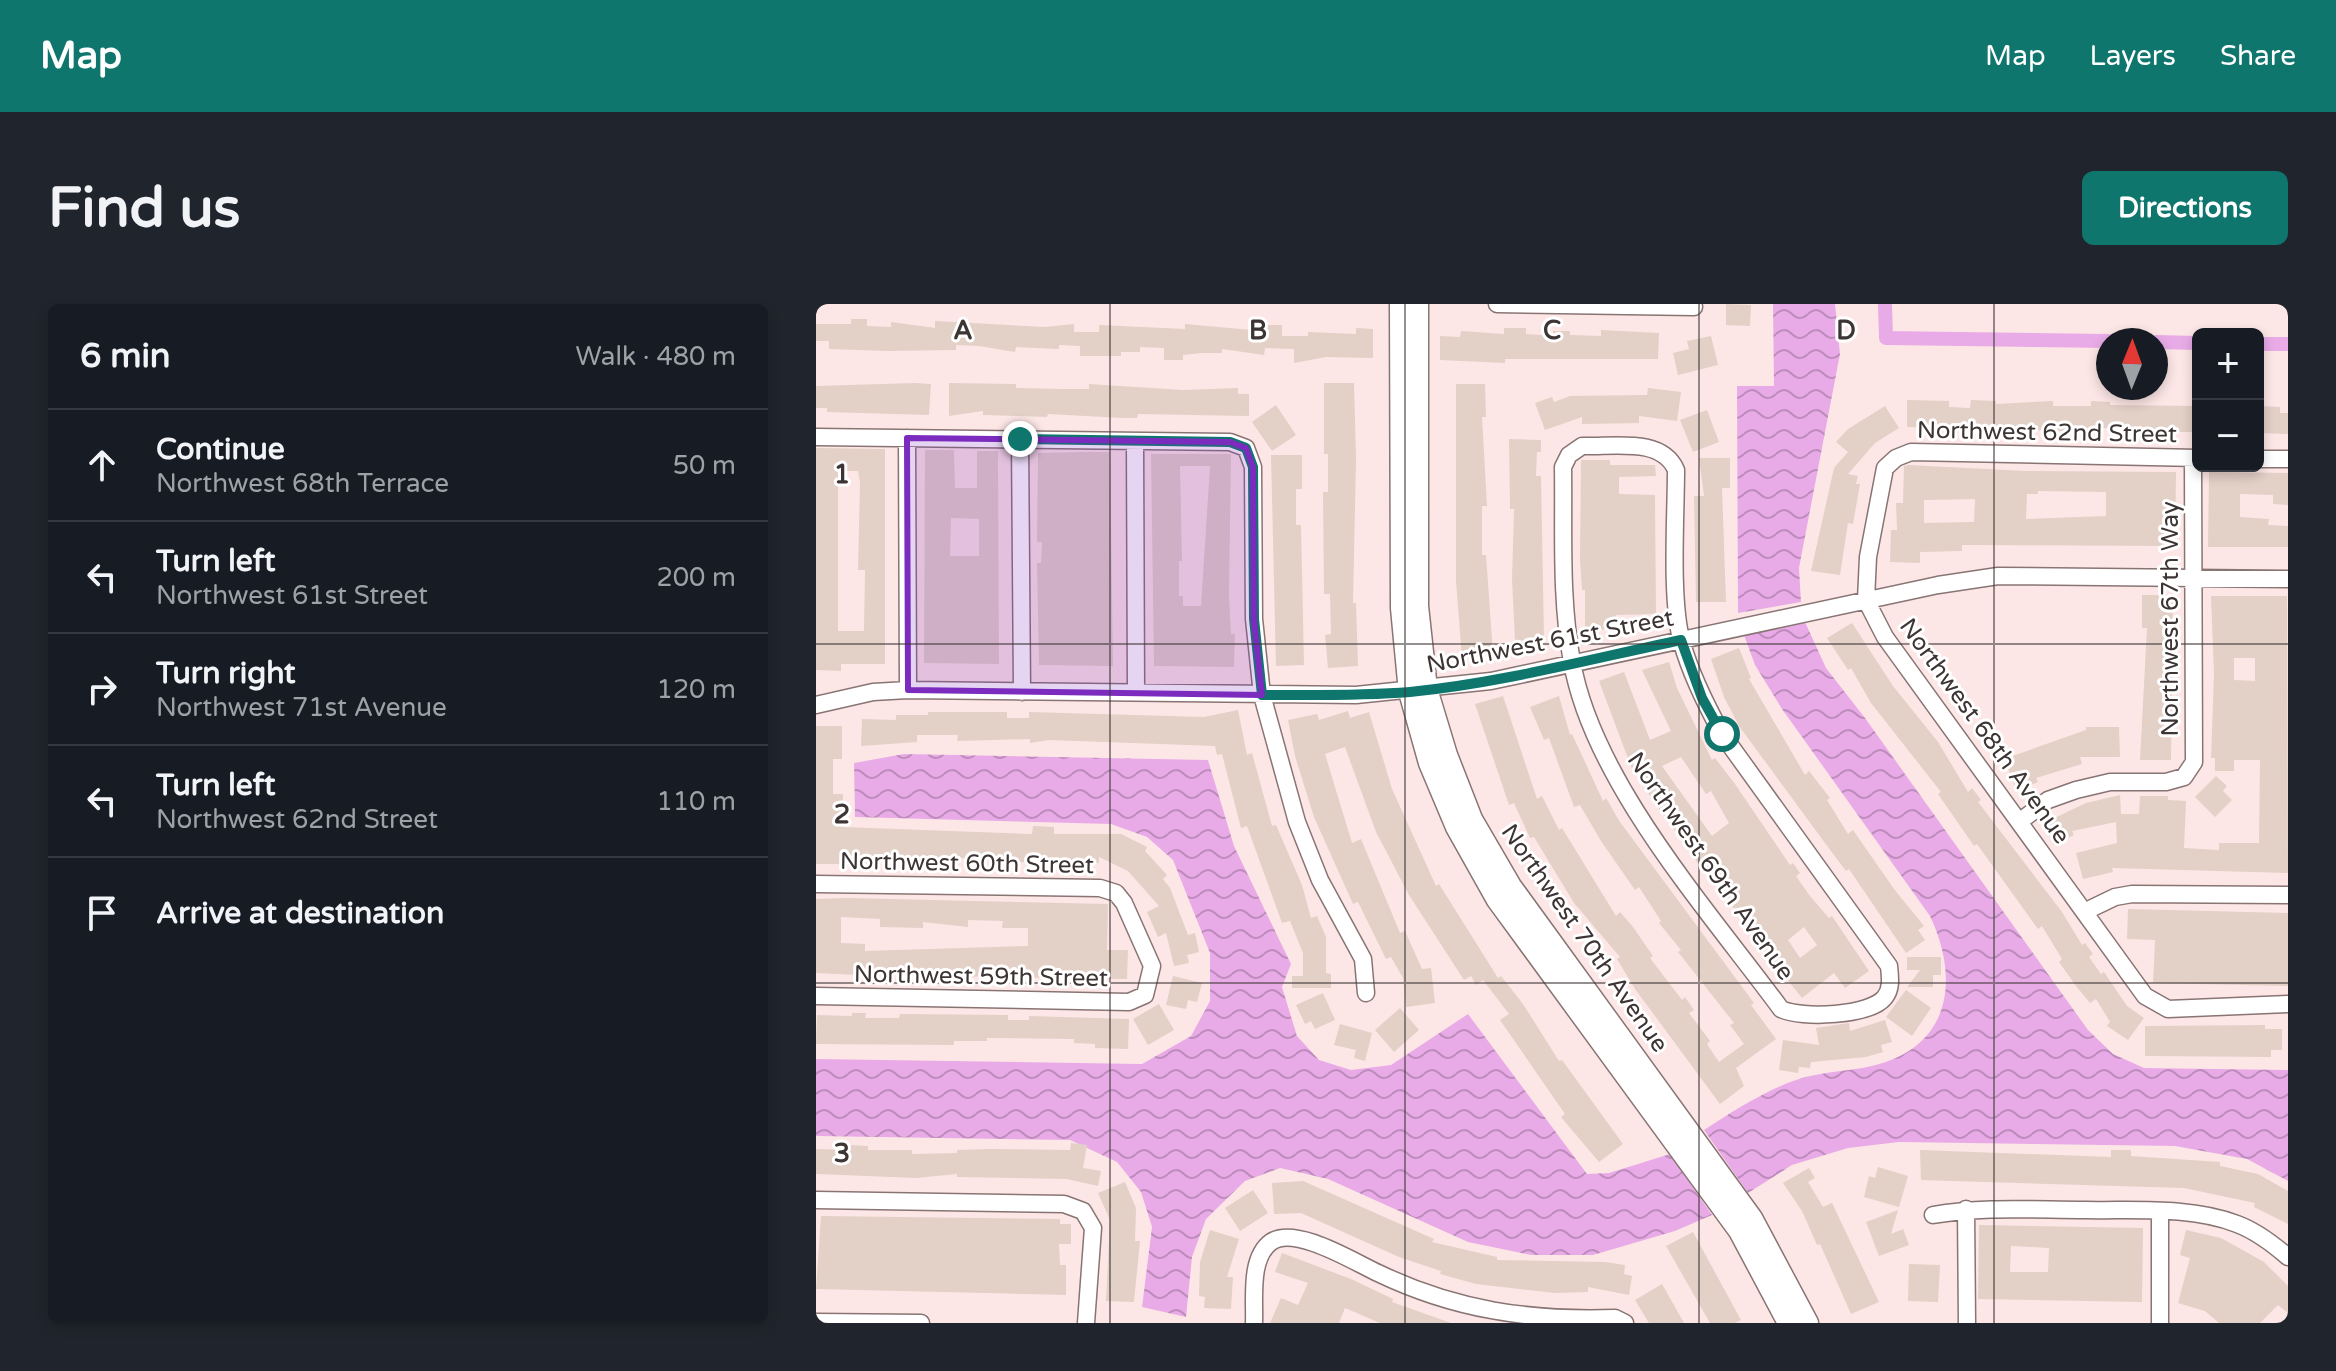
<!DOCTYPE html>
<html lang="en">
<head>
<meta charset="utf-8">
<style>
  :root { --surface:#171b24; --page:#20242c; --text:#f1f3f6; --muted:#9ea1a6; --line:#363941; --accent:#0f766e }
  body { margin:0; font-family:"Varela Round",sans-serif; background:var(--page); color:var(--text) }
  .controls { position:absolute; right:24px; top:24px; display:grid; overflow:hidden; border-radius:12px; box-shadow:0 4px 12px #0003 }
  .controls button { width:72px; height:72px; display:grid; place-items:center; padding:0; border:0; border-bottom:2px solid var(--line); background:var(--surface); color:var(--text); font:40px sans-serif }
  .compass { position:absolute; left:1280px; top:24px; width:72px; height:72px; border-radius:50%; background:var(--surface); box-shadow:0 4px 12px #0003; rotate:1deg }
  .stop { position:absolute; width:24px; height:24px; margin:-18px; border:6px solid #0f766e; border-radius:50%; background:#fff }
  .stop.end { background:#0f766e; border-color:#fff; box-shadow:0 2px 8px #0008 }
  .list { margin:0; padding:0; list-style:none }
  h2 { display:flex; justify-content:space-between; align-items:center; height:104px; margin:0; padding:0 32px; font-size:34px }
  h2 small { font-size:26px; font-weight:400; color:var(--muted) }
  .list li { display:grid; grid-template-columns:52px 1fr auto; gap:24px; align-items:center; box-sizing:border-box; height:112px; padding:0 32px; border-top:2px solid var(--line) }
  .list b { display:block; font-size:30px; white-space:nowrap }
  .list p { margin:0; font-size:26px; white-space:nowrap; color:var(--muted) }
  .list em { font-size:26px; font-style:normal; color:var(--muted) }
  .icon { flex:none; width:44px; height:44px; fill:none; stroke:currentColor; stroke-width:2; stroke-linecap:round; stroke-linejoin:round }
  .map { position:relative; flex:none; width:1472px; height:1019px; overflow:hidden; border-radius:12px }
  header { display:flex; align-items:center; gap:48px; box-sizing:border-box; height:112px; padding:0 40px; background:var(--accent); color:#fff }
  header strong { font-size:38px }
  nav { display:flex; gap:44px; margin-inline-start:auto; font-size:28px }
  .intro { display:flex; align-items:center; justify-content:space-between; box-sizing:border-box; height:192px; padding:0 48px }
  h1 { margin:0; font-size:56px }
  .button { padding:20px 36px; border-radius:12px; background:var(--accent); color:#fff; font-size:28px; font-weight:700 }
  main { display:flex; gap:48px; padding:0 48px }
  aside { flex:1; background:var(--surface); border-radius:12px; box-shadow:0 4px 12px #0003 }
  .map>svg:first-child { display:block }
  .water { fill:url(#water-waves) }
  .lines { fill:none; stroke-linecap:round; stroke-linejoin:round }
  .canal { stroke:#e9abe7; stroke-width:14 }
  .building { fill:#e3d0c7; fill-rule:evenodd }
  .minor-casing { stroke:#887473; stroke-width:19 }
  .tertiary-casing { stroke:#887473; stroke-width:23 }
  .minor { stroke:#fff; stroke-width:16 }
  .tertiary { stroke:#fff; stroke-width:20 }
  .route { stroke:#0f766e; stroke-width:10 }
  .marked { fill:#7b2cbf; fill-opacity:0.2; stroke:#7b2cbf; stroke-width:6; stroke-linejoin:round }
  .grid { fill:none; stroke:#3d3434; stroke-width:2; stroke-opacity:0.55 }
  .labels { text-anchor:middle; stroke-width:6; stroke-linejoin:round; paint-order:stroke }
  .street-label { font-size:24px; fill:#3d3434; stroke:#fff }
  .grid-label { font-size:26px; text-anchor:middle; font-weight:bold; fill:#3d3434; stroke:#fff; stroke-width:6; stroke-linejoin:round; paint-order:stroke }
</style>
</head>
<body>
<header>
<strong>Map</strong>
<nav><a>Map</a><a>Layers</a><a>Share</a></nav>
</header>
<div class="intro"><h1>Find us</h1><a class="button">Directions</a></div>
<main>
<aside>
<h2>6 min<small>Walk · 480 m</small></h2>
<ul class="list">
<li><svg class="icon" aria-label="ahead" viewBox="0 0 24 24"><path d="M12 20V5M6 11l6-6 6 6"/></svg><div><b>Continue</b><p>Northwest 68th Terrace</p></div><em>50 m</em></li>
<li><svg class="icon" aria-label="left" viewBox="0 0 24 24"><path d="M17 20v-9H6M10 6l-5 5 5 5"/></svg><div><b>Turn left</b><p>Northwest 61st Street</p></div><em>200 m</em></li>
<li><svg class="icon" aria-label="right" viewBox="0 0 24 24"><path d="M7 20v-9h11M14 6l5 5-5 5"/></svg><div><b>Turn right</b><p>Northwest 71st Avenue</p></div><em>120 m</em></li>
<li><svg class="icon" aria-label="left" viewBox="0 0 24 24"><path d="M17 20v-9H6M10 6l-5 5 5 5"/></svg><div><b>Turn left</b><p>Northwest 62nd Street</p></div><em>110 m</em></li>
<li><svg class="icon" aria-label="arrive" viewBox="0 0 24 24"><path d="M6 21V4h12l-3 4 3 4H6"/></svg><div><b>Arrive at destination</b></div></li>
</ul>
</aside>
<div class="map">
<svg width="1472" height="1019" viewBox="0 0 1472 1019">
  <defs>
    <pattern id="water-waves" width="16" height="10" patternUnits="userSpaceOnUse" patternTransform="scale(2)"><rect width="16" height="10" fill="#e9abe7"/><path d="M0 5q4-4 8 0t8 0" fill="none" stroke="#be8cbc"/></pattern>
  </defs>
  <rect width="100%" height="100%" fill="#fde7e6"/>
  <!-- water -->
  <path class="water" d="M957,0H1019L1024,50L983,264L985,298L922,309L921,82H958Z
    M989,318L1010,364L1049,414L1272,726L1297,750L1328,764L1472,766V877L1431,855L1359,842L1083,838L1032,844L976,861L932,889L888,826C916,808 948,787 980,776C1008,766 1041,768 1070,758C1138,734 1141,669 1114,612L966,405L939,361L928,331Z
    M88,450L392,456L418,542L475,660L466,683L481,732L503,756L535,766L575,761L652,710L771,870L793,869L854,850L896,911L859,927L777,951H715L652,938L512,875L464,864L429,877L390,915L376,953L370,1013L326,1003L336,923L325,888L301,858L254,836L0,832V755L326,760L375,732L394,697V649L357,556L331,533L295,520L39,513L38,459Z"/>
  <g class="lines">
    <!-- canal -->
    <path class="canal" d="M1069,0L1070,34L1292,37
      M1340,38L1382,39
      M1442,40H1472"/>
  </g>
  <!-- building -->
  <path class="building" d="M910,0L935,1L934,22L910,21Z
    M35,15H51V22L75,23V18L119,24V17L229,23L258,20V28H283V21L369,25V20L447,27L448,21H466V32H492V28L540,30V24L557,25V54L510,53L478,59V45L449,44L448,51L406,45V49H386L367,51V56H348V44L324,43V48H305V52H264V42L243,41V45L200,43L199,48L163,42L140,41V46L71,47L13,45V37H0V20H35Z
    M688,24H710V30L737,32V27H754V31L785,32V26L843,29L842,55H689V59L624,56V32L644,33L645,27L688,30Z
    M895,32L902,61L862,71L857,49L873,45L871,37Z
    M99,79L115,80L113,111L11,108V104H0V82Z
    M133,79L200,80V84L244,85H273V80L367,86L422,84V90H433V112L322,110L321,114H307L232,110L231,113L167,111V107L133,112Z
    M508,79H538L540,155L537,299H540L542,362L512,364L509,331L515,330L514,290H508L507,188H512V150H508Z
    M640,80H669L670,113H666L671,202H666V251H670L677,349L646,354L640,277Z
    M832,84L865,88L861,117L823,112V119L766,120V113L729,126L719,99L736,93L738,98L754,92L831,91Z
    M1091,96L1133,97V103L1154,104L1155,96L1180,97V100L1237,97V102H1275V97L1294,98V101L1382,102V128H1311V124H1287V128L1091,123Z
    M460,101L480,131L456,147L436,118Z
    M1069,102L1083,124L1059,139L1032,170L1042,172L1040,180H1044L1037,220L1032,219L1024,271L995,267L1018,164L1032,148L1020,138L1032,125Z
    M1442,102L1464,103V109H1472V130L1442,129Z
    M891,106L903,138L877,148L864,116Z
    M693,135L725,136V148H721L720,172H725L728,336L699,337L696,275L698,205H694Z
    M0,144L69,145V360H25V367L0,366ZM22,167H42L44,179L42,266H49L48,327H22Z
    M109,146H138L139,184H161V147H182L183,360L108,359ZM135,214L163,215V252H134Z
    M265,148H294L297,362L223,361L221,259H225L226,238H221L222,149Z
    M335,150H415L413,292L415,330H419L418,363L338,362ZM364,162H394L385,302H367V292H363V257H366Z
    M455,151H486V185H480V221H485L488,361L460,362Z
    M883,154H914V184H906L910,298H880L878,192H888Z
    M765,156H794V161H839L840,172L803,173V190L839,191L840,310L800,311V326L769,325V286H766L764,255Z
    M1092,161L1210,167L1360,168L1359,242L1146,241V247L1104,248V259L1074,258L1075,226H1081L1080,199H1087L1088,162ZM1222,187L1290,188V212L1210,215L1211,190H1222ZM1159,195L1158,218L1108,219V196Z
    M1393,168L1472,169V201L1457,200V191L1424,190V213L1453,215L1452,221L1472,222V243H1392Z
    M1326,291H1357L1355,456H1324L1331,324H1326Z
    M1395,292H1471L1472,569L1296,564L1297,568L1267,575L1260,549L1301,539L1300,518L1256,527L1258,531L1237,541L1228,519L1270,499L1304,491L1305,510H1323L1324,492H1352V496L1370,497L1368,544L1403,546V539H1443L1444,456H1418V467H1399V454H1395L1398,370ZM1418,354H1439V377L1418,376Z
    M1036,319L1077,382L1122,438L1152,488L1156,484L1165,496L1162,498L1246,608L1266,641L1269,639L1277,650L1273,653L1285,670L1288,668L1311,702L1328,714L1312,736L1291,722L1294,718L1280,695L1274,699L1260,682L1243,658L1246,655L1226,622L1222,625L1161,540L1158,542L1122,490L1125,488L1055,399L1035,364L1032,366L1011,334Z
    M923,344L935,374L933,375L989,471L993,467L1014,494L1011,496L1032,530L1037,526L1078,585L1108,622L1102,626L1109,636L1090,649L1033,565L1030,567L1009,539L923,422L908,393L895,355Z
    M853,358L861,384L896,456L899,454L919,480L974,561L977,559L984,569L980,572L994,592L1013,614L1016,612L1053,667L1029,684L1018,669L986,694L962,664L960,666L900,578L897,580L844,506L828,483L821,462L816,465L783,377L808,368L834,436L855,427L826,366ZM865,453L890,490L895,487L913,519L896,532L846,462ZM988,623L1001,641L984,654L972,636Z
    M687,392L721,495L726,492L743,526L746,524L800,612L804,608L817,623L837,652L834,654L866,696L869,693L878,706L873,709L894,737L891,740L903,758L928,740L914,721L918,719L862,648L865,646L843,619L845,617L823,583L819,586L785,537L764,501L758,503L733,434L728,436L714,403L743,392L754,431L756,430L787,497L790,494L804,518L938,699L935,701L960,735L920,764L928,782L904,800L819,685L801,655L804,653L758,599L718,533L714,534L698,499L693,501L659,400Z
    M422,406L431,451L436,449L456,522L460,521L486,581L495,614L501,612L510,633V669L515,670V684H476V672H487V649L474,617L466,619L431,522L425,524L406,450L401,451L399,442L233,436L214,439V435L141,437L142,431H101V438L45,442L46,415L80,416V411H112V408H191V414H213V408L388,413Z
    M532,407L534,414L553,408L576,485L620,582L623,580L682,674L685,672L707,700L743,757L746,756L807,840L783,858L745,813L749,810L684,716L693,710L667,676L660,681L655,672L648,676L593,591L560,528L529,443L509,450L536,539L545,535L584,629L589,627L606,665L615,664L619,699L590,703L587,674L575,653L570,655L542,598L537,600L498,513L479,452L472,416L501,410L503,416Z
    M0,422H26V455H17V490H27V523L216,530L217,522L238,523V530H305L331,543L329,547L351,571L347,575L354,584L372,631L379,629L383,648L371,651L373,659L358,662L350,629L342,633L331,608L343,602L312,567L283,553V559L248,557V561L144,554V558H77V552H24V560H0Z
    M1270,423H1303L1304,453H1264L1266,460L1220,474L1222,478L1201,487L1188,455L1270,426Z
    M1400,472L1411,482L1407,487L1416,496L1399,513L1379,493Z
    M31,594L292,600L291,646H312L311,675L123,672L43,666L42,671L0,669V595ZM25,613L64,615V623L107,624V618L152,623V616L187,617L186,624H212V642L49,647V640L25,639Z
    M1312,605L1472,609V682L1337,679L1339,636L1311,635Z
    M1091,653H1125V671H1117V683H1091L1104,666H1091Z
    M357,672L386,679L381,698L372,696L370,705L350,701Z
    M1090,686L1115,704L1096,732L1070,713Z
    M507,689L519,716L499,725L495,717L489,720L480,701Z
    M343,700L358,726L332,741L317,715Z
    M584,704L603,726L578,748L559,726Z
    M36,709H50L49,714H83L84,710L192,711V716H213V712L313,715L312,745L279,744V740L258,739V735L171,734V737H138V741L0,740L1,711L36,712Z
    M1069,716L1076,738L1065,741L1067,748L1050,753L995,758L994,764L983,763L982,769L963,766L967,736L1003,741L1000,724L1033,719L1034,727Z
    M524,720L556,729L549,757L538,754L540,746L518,741Z
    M1449,721V725H1466V746H1455V753L1329,752V722Z
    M255,839L271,841L267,864L285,867L282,882L251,875L141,873V870L100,874L0,870V845L34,846V841L52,842V846H96V850L141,849V846L174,845L254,846Z
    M1104,846L1295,853V846H1315V852L1404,858V862L1442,870L1472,887V920L1438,903L1439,899L1368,884L1105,876Z
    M1062,863L1092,872L1083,903L1048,893L1053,872L1059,874Z
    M993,864L999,874L992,878L1007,903L1016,899L1063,998L1035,1010L1004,940L1001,941L986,907L967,879Z
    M487,877L618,935L616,938L681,953V956L789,958L809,961L808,970L816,972L813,991L772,983V988L739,989L660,980L624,970L625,967L583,953L485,909L458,910L456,879Z
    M309,878L320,904L319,937H324L318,998L290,997L294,916L282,889Z
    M437,886L452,909L424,927L409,904Z
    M1082,906L1075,930L1087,925L1093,941L1063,952L1050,918Z
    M5,912L244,915V920H255V940H243L244,961H250V991L0,985Z
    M1163,921L1327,924L1326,998L1162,995ZM1195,942L1233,944L1232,968H1194Z
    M394,926L423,935L411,973H417L415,1005L388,1004L389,993L383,992L384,958Z
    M1370,926L1405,934L1448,958L1472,982V1009L1462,1001L1444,1019H1403L1389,1007L1362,999L1374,954L1364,951Z
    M877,928L925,1016L919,1019H894L850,942Z
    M466,949L535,975L577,995L576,998L635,1019H564L529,1004L523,1019H454L465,994L482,1001L492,979L459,968Z
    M1093,960L1124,961L1122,998L1092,997Z
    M846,980L868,1019H833L819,996Z"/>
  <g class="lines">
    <defs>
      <path id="minor" d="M681,0L878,3
        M0,133L414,138L430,144L437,163L438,315L446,391L481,518L504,576L547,655L550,689
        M91,134L92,386
        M204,135L206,388
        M319,137L320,388
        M766,142C798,143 846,133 860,166C860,213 854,295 866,339C875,371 890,401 906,430L1073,662C1074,673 1076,684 1069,693C1055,712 985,715 965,705C893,607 777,478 756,358C744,294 748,228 747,163L753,151Z
        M1382,154L1095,148L1080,154L1069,164L1052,253L1050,296L1069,333L1329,692L1352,705L1472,700
        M1442,155H1472
        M0,401L57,388L92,386L540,391L675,377L1122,281L1182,272L1472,275
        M1203,518L1232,496L1260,486L1294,478H1350L1368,473L1378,458L1377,154
        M0,580L284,584L300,589L308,599L336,662L329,691L313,698L0,692
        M1270,607L1299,593L1316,590L1472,591
        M0,896L248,900L267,907L277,924L270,1019
        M1150,905L1151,1019
        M1344,907V1019
        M1117,911C1167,902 1219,906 1269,906C1318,907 1375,902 1421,920C1440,927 1457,940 1472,953
        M0,1018L105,1019
        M438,1019C439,995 433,954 455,938C479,921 538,958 562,969C639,1006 714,1017 799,1014L809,1019"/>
      <path id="tertiary" d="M584,0L585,304L593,388L613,459L640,523L681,596L923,927L972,1019
        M602,0V302L611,385L631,451L656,515L695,582L936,914L992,1019"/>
    </defs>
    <!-- minor casing -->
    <use href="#minor" class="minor-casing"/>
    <!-- tertiary casing -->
    <use href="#tertiary" class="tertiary-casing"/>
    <!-- minor -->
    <use href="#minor" class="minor"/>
    <!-- tertiary -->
    <use href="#tertiary" class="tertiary"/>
  </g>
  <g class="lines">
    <!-- route -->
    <path class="route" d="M204,135L414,138L430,144L437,163L438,315L446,391C496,391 545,392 594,388C685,379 775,355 865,336L886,394L906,430"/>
  </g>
  <!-- marked area -->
  <path class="marked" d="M91,134L414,138L430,144L437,163L438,315L446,391L92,386Z"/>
  <!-- grid -->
  <path class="grid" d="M294,0V1019M589,0V1019M883,0V1019M1178,0V1019M0,340H1472M0,679H1472"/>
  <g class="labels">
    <!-- street labels -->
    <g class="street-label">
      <text transform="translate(1231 128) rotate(1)" y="8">Northwest 62nd Street</text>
      <text transform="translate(1354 315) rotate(-90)" y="8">Northwest 67th Way</text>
      <text transform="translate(734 337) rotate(-11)" y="8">Northwest 61st Street</text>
      <text transform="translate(1169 427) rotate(54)" y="8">Northwest 68th Avenue</text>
      <text transform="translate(151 559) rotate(1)" y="8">Northwest 60th Street</text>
      <text transform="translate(895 562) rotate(55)" y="8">Northwest 69th Avenue</text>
      <text transform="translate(769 634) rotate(55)" y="8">Northwest 70th Avenue</text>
      <text transform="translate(165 672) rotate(1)" y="8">Northwest 59th Street</text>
    </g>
  </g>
  <g class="grid-label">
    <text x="147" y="35">A</text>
    <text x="442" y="35">B</text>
    <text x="736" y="35">C</text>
    <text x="1030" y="35">D</text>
    <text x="26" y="179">1</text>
    <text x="26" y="519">2</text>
    <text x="26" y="858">3</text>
  </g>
</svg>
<div class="controls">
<button>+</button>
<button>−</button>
</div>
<svg class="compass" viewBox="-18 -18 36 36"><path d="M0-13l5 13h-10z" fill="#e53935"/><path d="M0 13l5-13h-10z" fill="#9ea1a6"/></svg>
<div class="stop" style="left:906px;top:430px"></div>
<div class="stop end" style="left:204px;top:135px"></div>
</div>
</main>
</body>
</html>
